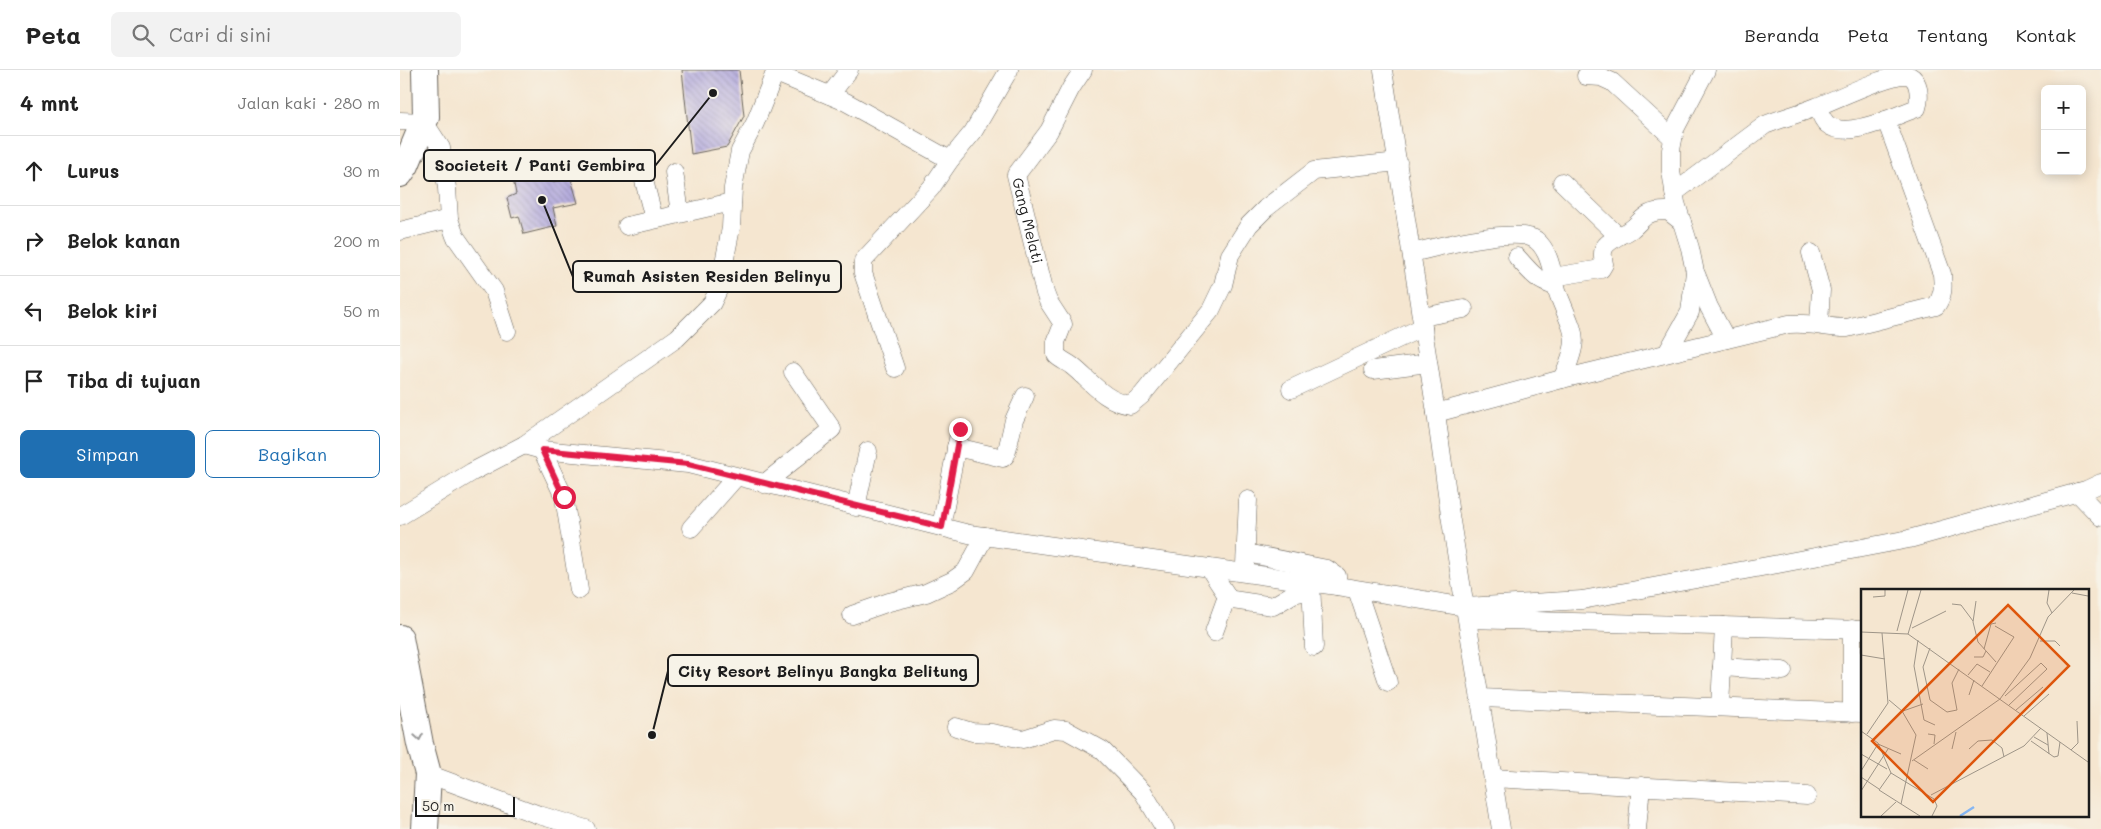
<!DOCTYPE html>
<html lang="id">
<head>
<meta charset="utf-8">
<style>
  :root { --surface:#fff; --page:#f2f2f2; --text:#222; --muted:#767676; --line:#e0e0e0; --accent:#1f6fb2 }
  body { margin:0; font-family:Mali,sans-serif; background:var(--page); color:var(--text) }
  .controls { position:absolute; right:15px; top:15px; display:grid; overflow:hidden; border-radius:8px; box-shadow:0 2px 12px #0003 }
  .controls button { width:45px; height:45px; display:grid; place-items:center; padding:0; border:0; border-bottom:1px solid var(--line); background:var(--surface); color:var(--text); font:25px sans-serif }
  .scale { position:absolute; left:15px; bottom:12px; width:100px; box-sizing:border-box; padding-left:5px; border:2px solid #1c1c1c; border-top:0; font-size:14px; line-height:18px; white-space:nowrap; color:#1c1c1c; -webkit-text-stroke:4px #f7f3e8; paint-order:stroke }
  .stop { position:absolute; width:15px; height:15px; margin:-11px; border:4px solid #e11d48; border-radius:50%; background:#fff }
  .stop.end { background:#e11d48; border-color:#fff; box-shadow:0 1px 5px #0008 }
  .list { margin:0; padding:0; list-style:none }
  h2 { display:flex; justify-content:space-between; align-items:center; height:65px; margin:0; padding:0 20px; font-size:21px }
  h2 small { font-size:16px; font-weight:400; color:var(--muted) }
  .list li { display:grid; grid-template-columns:32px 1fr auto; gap:15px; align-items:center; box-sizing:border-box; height:70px; padding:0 20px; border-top:1px solid var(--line) }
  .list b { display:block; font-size:19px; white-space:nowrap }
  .list em { font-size:16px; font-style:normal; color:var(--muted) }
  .actions { display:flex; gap:10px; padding:15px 20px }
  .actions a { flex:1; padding:11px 0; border:1px solid var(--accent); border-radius:8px; text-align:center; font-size:18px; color:var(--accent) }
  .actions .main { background:var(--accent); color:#fff }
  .icon { flex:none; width:28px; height:28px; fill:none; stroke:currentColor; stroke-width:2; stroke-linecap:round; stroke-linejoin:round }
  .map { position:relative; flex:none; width:1701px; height:759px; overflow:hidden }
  header { display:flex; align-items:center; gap:30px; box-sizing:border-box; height:70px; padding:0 25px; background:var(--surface); border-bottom:1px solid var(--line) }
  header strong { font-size:24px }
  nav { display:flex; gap:28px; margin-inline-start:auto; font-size:18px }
  .search { width:350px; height:45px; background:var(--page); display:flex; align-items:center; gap:12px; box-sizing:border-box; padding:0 18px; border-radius:8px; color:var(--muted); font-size:19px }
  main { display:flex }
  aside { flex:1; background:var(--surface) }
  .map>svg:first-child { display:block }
  .building { fill:url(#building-back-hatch) }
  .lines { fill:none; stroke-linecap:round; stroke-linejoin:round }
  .minor-casing { stroke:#68635b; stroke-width:19 }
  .highway-casing { stroke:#68635b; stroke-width:28 }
  .minor { stroke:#fff; stroke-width:18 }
  .highway { stroke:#fff; stroke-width:26 }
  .oneway { stroke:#999 }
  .route { stroke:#e11d48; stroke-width:6 }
  .labels { text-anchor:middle; stroke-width:4; stroke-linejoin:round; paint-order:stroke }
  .street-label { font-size:15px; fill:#1c1c1c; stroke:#f7f3e8 }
  .inset-river { fill:none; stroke:#86b6f2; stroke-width:2.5 }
  .inset-road { fill:none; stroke:#9e9588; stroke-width:1 }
  .view { fill:#de560d; fill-opacity:0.15; stroke:#de560d; stroke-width:2.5 }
  .inset-edge { fill:none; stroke:#1c1c1c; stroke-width:2.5 }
  .leader { fill:none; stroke:#1c1c1c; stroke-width:2 }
  .callout-dot { fill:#1c1c1c; stroke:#f7f3e8; stroke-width:2 }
  .callout { fill:#f7f3e8; stroke:#1c1c1c; stroke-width:2 }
  .callout-label { font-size:16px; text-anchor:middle; font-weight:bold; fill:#1c1c1c }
</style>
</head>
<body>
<header>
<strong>Peta</strong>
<div class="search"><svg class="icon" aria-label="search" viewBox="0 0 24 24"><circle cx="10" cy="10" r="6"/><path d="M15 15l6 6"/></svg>Cari di sini</div>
<nav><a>Beranda</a><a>Peta</a><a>Tentang</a><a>Kontak</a></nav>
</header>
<main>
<aside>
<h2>4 mnt<small>Jalan kaki · 280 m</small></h2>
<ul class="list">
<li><svg class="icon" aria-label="ahead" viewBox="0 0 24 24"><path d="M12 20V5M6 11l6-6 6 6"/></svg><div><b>Lurus</b></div><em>30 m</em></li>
<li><svg class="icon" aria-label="right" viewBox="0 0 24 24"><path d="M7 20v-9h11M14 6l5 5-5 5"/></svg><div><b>Belok kanan</b></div><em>200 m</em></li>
<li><svg class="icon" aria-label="left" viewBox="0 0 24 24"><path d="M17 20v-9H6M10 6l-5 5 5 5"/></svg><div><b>Belok kiri</b></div><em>50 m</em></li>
<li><svg class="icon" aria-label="arrive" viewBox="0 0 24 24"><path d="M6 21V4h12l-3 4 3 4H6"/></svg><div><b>Tiba di tujuan</b></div></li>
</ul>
<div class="actions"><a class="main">Simpan</a><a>Bagikan</a></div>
</aside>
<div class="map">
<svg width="1701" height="759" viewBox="0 0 1701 759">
  <defs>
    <pattern id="building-back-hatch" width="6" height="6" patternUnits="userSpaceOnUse" patternTransform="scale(1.25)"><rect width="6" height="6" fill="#b3aade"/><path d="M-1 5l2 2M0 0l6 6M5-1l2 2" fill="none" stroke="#918ab3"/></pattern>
  </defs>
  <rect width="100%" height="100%" fill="#f7f3e8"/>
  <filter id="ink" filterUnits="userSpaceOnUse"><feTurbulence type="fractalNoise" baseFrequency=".02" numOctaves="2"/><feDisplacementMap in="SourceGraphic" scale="10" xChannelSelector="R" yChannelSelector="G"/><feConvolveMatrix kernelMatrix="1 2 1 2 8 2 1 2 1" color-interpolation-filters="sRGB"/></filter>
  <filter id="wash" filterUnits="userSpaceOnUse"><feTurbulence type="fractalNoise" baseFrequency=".0096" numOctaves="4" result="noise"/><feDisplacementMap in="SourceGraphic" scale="20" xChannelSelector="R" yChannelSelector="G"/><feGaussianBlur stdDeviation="1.12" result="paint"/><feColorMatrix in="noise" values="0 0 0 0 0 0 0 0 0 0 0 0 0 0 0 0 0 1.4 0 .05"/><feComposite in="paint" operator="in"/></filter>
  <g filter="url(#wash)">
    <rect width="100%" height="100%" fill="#f5e6d0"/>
    <g id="blocks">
      <!-- building -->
      <path class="building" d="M282,0H339L344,46L327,77L291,84Z
        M148,102L150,112L171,109L178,133L153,138L157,156L124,164L119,146L112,148L107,128L116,124L113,109Z"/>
    </g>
  </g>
  <g filter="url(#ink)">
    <use href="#blocks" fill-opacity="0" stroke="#68635b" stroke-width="1"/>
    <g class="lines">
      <defs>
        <g id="minor">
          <path id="s1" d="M683,0L671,18L649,61L616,105L645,223L648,231L663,254L656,272V285C661,290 667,292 672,296C692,312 704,331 730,335L742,325L811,240L823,215L830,185L849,155L866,138L914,101L998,92"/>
          <path d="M983,0L1036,343L1050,445L1101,759"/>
          <path d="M376,3L446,32L550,90"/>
          <path d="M1186,6L1201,7L1212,12L1273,68"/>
          <path d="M430,25L449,0"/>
          <path d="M0,51L24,52L41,78L47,118L49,149L55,166L94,221L107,261"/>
          <path d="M274,102L280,143"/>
          <path d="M242,103L254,149"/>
          <path d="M1162,112L1214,162L1220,165C1243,158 1237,140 1268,141L1282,152"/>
          <path d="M1274,123L1365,55C1382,48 1399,44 1416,37C1433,31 1495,0 1510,6C1520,11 1520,29 1517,38C1496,45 1446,71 1427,54C1422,50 1420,43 1418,37"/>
          <path d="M227,156L332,132"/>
          <path d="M0,161L49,149"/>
          <path d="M1012,183C1036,177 1117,156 1136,170C1152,183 1152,208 1159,226C1175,267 1181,266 1162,309"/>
          <path d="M1411,183L1421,220L1419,254"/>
          <path d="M1117,187C1130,201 1136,211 1155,216"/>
          <path d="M1296,204L1309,237L1326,269"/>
          <path d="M1153,207L1201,199L1204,194C1200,176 1206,174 1220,165"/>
          <path d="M1022,247L1064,239"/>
          <path d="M1267,283L1290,242L1295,202L1290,178L1276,133L1271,101V80L1275,59L1306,0"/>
          <path d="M495,298L463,203V191L531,118L550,90L573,62L609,0"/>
          <path d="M973,300L1028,293"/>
          <path d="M891,319L1023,257"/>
          <path d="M1036,343L1162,309L1389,254C1412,252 1425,258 1447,258L1536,236C1544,225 1543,216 1542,204L1486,50"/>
          <path d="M124,375L142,380L288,394L569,464L937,516L1066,537L1182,530L1378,494L1509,469L1686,420L1701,413"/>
          <path d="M556,377L603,388L606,385L614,350L625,326"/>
          <path d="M142,380L164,427L179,520"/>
          <path d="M364,414L432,359L393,302"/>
          <path d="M1677,422L1701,447"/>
          <path d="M456,437L468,381"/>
          <path d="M0,446L72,402L124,375L277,268L312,233L319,218L331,158L333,118L340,81L355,53L376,0"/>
          <path d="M541,457L560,359"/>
          <path d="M291,458L336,407"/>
          <path d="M846,483L927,499L937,506V516"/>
          <path d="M845,495L848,430"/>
          <path d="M809,498L826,524V529L814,562"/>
          <path d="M911,513L914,577"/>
          <path d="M957,520L988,612"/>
          <path d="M826,529L873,536L893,524L912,520"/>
          <path d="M452,545L489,532L526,523L552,511L566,501L585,466"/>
          <path d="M1068,549L1462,560"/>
          <path d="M1322,597L1383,601"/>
          <path d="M1080,628L1462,643"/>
          <path d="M1320,637L1324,556"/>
          <path d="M1452,643V559"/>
          <path d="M556,657L572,662L592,663L623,669L654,659L666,660L702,680L743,722L765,759"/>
          <path d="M28,704L139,745L186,759"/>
          <path d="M1093,708L1407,726"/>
          <path d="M1237,759L1241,716"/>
        </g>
        <path id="highway" d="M0,104L6,95L26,47L25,0
          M0,568L20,674L28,704L25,759"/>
      </defs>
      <!-- minor casing -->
      <use href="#minor" class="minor-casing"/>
      <!-- highway casing -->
      <use href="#highway" class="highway-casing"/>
      <!-- minor -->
      <use href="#minor" class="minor"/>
      <!-- highway -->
      <use href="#highway" class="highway"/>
    </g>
    <!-- one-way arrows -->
    <defs><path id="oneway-chevron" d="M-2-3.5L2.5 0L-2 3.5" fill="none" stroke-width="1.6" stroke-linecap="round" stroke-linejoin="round" transform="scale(1.25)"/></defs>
    <use class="oneway" href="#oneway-chevron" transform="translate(19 667) rotate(80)"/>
  </g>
  <g class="lines" filter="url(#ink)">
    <!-- route -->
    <path class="route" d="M164,427L142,380L288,394L542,457L560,359"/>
  </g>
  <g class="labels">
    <!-- street labels -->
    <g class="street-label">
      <text dy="5" stroke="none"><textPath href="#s1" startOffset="172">Gang Melati</textPath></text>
    </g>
  </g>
  <!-- overview -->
  <g transform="translate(1461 519)">
    <rect width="228" height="228" fill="#f5e6d0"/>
    <path class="inset-river" d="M99,227L113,218"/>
    <path class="inset-road" d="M188,1L186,14L191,24M211,4L227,7M12,8L24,7V1M115,12L112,33L117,53L135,73M91,15L100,16L112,32M51,39L85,22M36,42L47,1M0,43L47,45L227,173M47,45L60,1M57,51L53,77L63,131L74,136M179,52H194L199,57M69,59L62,78L69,111L86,123L96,121L91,94L98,80M123,60L130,35L135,34M0,66L24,70M113,68H122L125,62M107,86L116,75L129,83M121,97L153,48L134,37M108,106L113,91M144,107L180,74L186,80L148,116M28,111L41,122L55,146L40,215M155,121L182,98M42,122L62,115M163,127L188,105M0,142L17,154L30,184L73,210L76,217L71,227M186,144L188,165M6,145L27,114L21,44M67,145L74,146L73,155M173,148L187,156M170,152L193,168L197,167L199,153M91,160L95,143M108,160L117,152L131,151L141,159L143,168M210,161L217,154L216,132M0,165L26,180M53,171L67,180M51,172L139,110L169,69L187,28L213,1M0,182L17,155L40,165M30,184L18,201L59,227M0,188L18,200M0,202L27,160M70,206L163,157L180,139M20,227L35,213"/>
    <path class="view" d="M147,16L208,77L72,213L11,152Z"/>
    <rect width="228" height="228" class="inset-edge"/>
  </g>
  <!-- callouts -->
  <path class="leader" d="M313 23L255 96M142 130L173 207M252 665L268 601"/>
  <g class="callout-dot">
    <circle cx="313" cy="23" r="5"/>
    <circle cx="142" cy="130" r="5"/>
    <circle cx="252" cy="665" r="5"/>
  </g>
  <g class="callout">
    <rect x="24" y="80" width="231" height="31" rx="5"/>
    <rect x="173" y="191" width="268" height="31" rx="5"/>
    <rect x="268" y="585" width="310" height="31" rx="5"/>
  </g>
  <g class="callout-label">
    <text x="140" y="101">Societeit / Panti Gembira</text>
    <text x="307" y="212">Rumah Asisten Residen Belinyu</text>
    <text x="423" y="607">City Resort Belinyu Bangka Belitung</text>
  </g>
</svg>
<div class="controls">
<button>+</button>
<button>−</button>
</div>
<div class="scale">50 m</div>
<div class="stop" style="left:164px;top:427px"></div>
<div class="stop end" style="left:560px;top:359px"></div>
</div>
</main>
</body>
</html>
